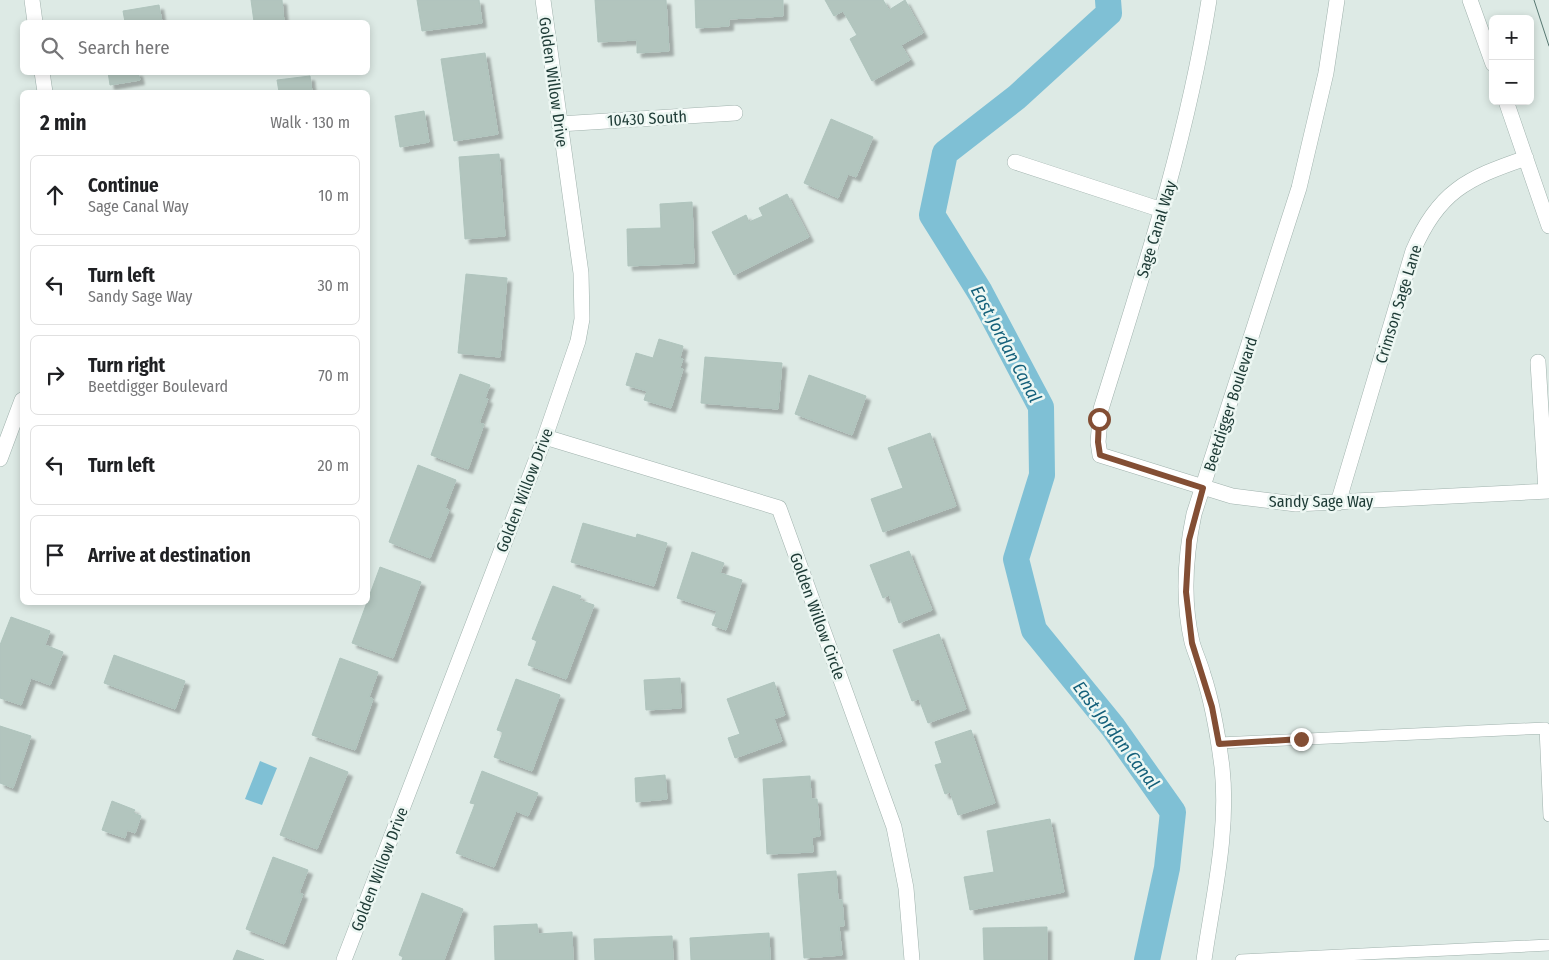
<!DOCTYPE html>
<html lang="en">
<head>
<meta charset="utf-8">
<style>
  :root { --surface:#fff; --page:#f6f6f6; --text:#202124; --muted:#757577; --line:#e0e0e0 }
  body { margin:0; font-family:"Fira Sans Condensed",sans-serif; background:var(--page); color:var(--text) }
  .controls { position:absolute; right:15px; top:15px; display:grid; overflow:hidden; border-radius:8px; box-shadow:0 2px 8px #0003 }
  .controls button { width:45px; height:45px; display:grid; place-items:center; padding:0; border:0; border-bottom:1px solid var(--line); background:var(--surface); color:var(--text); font:25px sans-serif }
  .stop { position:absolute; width:15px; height:15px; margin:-11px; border:4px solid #834e34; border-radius:50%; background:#fff }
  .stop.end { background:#834e34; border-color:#fff; box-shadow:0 1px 5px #0008 }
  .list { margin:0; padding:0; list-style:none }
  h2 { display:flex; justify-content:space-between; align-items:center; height:65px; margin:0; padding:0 20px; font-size:21px }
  h2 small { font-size:16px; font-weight:400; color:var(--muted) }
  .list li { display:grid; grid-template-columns:32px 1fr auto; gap:15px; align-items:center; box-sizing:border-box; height:80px; margin:0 10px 10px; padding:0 10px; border:1px solid var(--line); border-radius:8px }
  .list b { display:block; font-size:19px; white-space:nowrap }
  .list p { margin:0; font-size:16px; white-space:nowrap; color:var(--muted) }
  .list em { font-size:16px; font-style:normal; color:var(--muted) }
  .icon { flex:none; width:28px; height:28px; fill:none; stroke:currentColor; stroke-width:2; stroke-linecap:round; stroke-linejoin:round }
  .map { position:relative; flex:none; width:1549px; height:960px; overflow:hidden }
  .search { position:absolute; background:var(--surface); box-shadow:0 2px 8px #0003; left:20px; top:20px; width:350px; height:55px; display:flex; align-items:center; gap:12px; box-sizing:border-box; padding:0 18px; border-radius:8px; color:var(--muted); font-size:19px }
  .panel { position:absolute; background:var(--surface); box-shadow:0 2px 8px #0003; left:20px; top:90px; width:350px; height:515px; border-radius:8px }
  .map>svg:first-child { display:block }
  .water { fill:#7fc0d5 }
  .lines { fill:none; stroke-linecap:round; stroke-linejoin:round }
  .canal { stroke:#7fc0d5; stroke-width:26 }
  .building { fill:#b2c5be; stroke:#afc4bd; filter:url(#shadow) }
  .lane-casing { stroke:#a0b2ad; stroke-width:12 }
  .street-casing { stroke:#a0b2ad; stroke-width:16 }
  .lane { stroke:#fff; stroke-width:11 }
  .street { stroke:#fff; stroke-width:15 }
  .tram { stroke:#577771; stroke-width:1 }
  .route { stroke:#834e34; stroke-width:6 }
  .labels { text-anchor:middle; stroke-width:5; stroke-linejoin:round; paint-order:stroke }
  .street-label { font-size:16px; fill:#1d3a35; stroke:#edf7f3 }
  .water-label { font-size:18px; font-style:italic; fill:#14607a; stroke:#edf7f3 }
</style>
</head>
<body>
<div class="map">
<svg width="1549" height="960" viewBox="0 0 1549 960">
  <defs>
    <filter id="shadow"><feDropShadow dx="4.5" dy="4.5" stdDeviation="1" flood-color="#0004"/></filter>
  </defs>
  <rect width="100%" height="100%" fill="#ddeae5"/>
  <!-- water -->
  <path class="water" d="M260,761L277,768L262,805L245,799Z"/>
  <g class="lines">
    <!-- canal -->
    <path class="canal" d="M1108,0L1109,13L1017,97L945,153L932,215L980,292L1041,407L1042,475L1016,559L1034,630L1113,727L1173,812L1167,868L1147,960"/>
  </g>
  <!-- building -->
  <path class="building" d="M251,0H282L284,22H254Z
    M417,0H479L482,23L422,31Z
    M595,0H666L669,51L637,53V40L598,42Z
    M695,0H783V16L729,19V26L696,28Z
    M825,0H883L889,10L905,0L923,33L901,45L910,60L872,81L850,39L857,35L843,11L834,16Z
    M159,5L162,22H125L123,11Z
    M485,53L498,134L454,141L441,59Z
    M108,72H138L140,80L110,85Z
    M310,76L312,92H279L277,80Z
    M424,111L429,142L400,147L395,116Z
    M831,119L873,137L856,177L848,174L838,198L804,183Z
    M499,154L505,236L465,239L459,157Z
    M787,194L809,237L734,275L712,232L746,215L749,222L763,216L759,208Z
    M692,202L694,263L628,266L627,229L661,228L660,204Z
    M466,274L507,278L500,357L458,353Z
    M659,339L683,346L680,358L683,359L680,368L683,369L671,408L644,400L647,391L626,385L636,353L653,358Z
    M705,357L782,363L778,409L701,403Z
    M460,374L490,385L485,398L488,399L479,423L484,424L468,469L431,455Z
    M809,375L866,396L852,435L795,414Z
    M930,433L956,506L883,532L871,499L903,488L888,448Z
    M418,465L456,480L445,508L449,510L430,558L389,542Z
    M583,523L636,538L637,534L667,543L654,586L571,562Z
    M909,551L932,610L899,623L889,595L883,598L870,565Z
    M692,552L724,563L720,573L742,580L726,630L712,625L717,611L677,598Z
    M380,567L421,582L393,658L352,643Z
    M553,586L581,596L579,600L594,605L566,679L528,665L537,641L532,639Z
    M11,617L50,631L45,645L63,652L50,685L31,678L21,705L0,698V645Z
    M939,634L966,709L928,723L919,699L912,701L893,650Z
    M114,655L185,681L175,709L104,683Z
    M340,658L378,672L369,697L373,699L355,750L312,735Z
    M680,678L681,708L646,710L644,680Z
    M516,679L560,695L532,771L494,757L503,732L497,730Z
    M774,682L785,715L774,719L782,741L735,758L728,738L740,734L727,699Z
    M0,726L31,736L13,788L0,783Z
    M971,730L995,803L958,815L950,792L945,794L935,765L942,763L935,742Z
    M310,757L348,772L317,849L280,835Z
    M482,771L538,793L528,816L516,811L494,867L456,853L475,804L470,803Z
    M665,775L667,799L636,802L635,778Z
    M810,776L811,799H817L820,836L812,837L813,852L767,854L763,779Z
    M112,801L135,810L133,813L141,816L135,833L127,830L125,838L102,830Z
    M1050,819L1064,892L970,910L964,877L994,872L987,831Z
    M273,857L308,870L299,893L303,894L284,944L246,929Z
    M836,871L838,900H842L844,926H839L842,955L804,958L798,874Z
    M422,893L463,909L444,960H402L403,957L399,955Z
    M537,924L538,934L572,932L573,960H495L494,926Z
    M1047,927V960H984L983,928Z
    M769,933L770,960H691L690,938Z
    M672,936L673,960H595L594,939Z
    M237,950L264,960H233Z"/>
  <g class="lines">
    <defs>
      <path id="lane" d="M1219,743L1545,728L1549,816
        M1241,960L1549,945"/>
      <path id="street" d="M32,0L35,22
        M1209,0C1187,140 1143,274 1101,409L1098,442L1100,455L1232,496L1296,504L1549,491
        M1470,0L1493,64
        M42,72L45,92
        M1506,101L1549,226
        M559,124L735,113
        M1015,162L1162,210
        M1538,362L1546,491
        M545,437L779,508L894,827L906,888L912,960
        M0,459L22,400
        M1338,503L1413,251C1438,192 1467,178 1526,158
        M344,960L545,437L578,341L582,319L581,273L543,0
        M1204,960C1213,897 1229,832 1222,767C1218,736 1213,704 1203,674C1200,663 1195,653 1192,642C1182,599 1185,557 1194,514L1299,188L1326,73L1337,0"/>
    </defs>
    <!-- lane casing -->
    <use href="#lane" class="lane-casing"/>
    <!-- street casing -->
    <use href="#street" class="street-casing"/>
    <!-- lane -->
    <use href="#lane" class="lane"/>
    <!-- street -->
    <use href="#street" class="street"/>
    <!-- tram -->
    <path class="tram" d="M1534,0L1549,46"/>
  </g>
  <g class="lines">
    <!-- route -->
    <path class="route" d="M1099,419L1098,442L1100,455L1203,488L1189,540L1186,592L1192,643L1212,707L1219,744L1301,739"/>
  </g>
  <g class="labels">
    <!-- street labels -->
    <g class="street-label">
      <text transform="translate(554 82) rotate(82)" y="6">Golden Willow Drive</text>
      <text transform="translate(647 118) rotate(-3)" y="6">10430 South</text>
      <text transform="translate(1156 229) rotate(-73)" y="6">Sage Canal Way</text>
      <text transform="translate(1398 304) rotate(-73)" y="6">Crimson Sage Lane</text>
      <text transform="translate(1230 404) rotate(-72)" y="6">Beetdigger Boulevard</text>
      <text transform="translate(524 490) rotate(-69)" y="6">Golden Willow Drive</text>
      <text x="1321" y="507">Sandy Sage Way</text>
      <text transform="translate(818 616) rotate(70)" y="6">Golden Willow Circle</text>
      <text transform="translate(379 869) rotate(-69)" y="6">Golden Willow Drive</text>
    </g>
    <!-- water labels -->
    <g class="water-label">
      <text transform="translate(1006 344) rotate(62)" y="6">East Jordan Canal</text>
      <text transform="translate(1116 735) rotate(53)" y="6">East Jordan Canal</text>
    </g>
  </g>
</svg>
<div class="controls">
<button>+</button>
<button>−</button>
</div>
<div class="stop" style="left:1099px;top:419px"></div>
<div class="stop end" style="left:1301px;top:739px"></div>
<div class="search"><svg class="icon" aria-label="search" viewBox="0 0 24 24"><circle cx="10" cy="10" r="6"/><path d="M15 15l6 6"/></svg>Search here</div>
<section class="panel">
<h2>2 min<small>Walk · 130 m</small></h2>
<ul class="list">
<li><svg class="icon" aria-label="ahead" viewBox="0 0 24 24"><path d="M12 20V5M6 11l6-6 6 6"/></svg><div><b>Continue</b><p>Sage Canal Way</p></div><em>10 m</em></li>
<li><svg class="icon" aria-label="left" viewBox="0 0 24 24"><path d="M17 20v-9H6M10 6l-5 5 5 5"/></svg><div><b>Turn left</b><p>Sandy Sage Way</p></div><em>30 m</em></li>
<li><svg class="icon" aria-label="right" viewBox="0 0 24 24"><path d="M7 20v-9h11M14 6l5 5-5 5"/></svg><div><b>Turn right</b><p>Beetdigger Boulevard</p></div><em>70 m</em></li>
<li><svg class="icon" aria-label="left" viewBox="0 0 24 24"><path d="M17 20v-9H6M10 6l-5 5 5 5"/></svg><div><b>Turn left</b></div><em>20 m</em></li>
<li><svg class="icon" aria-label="arrive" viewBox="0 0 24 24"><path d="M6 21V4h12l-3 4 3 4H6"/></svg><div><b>Arrive at destination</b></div></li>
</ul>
</section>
</div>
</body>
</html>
